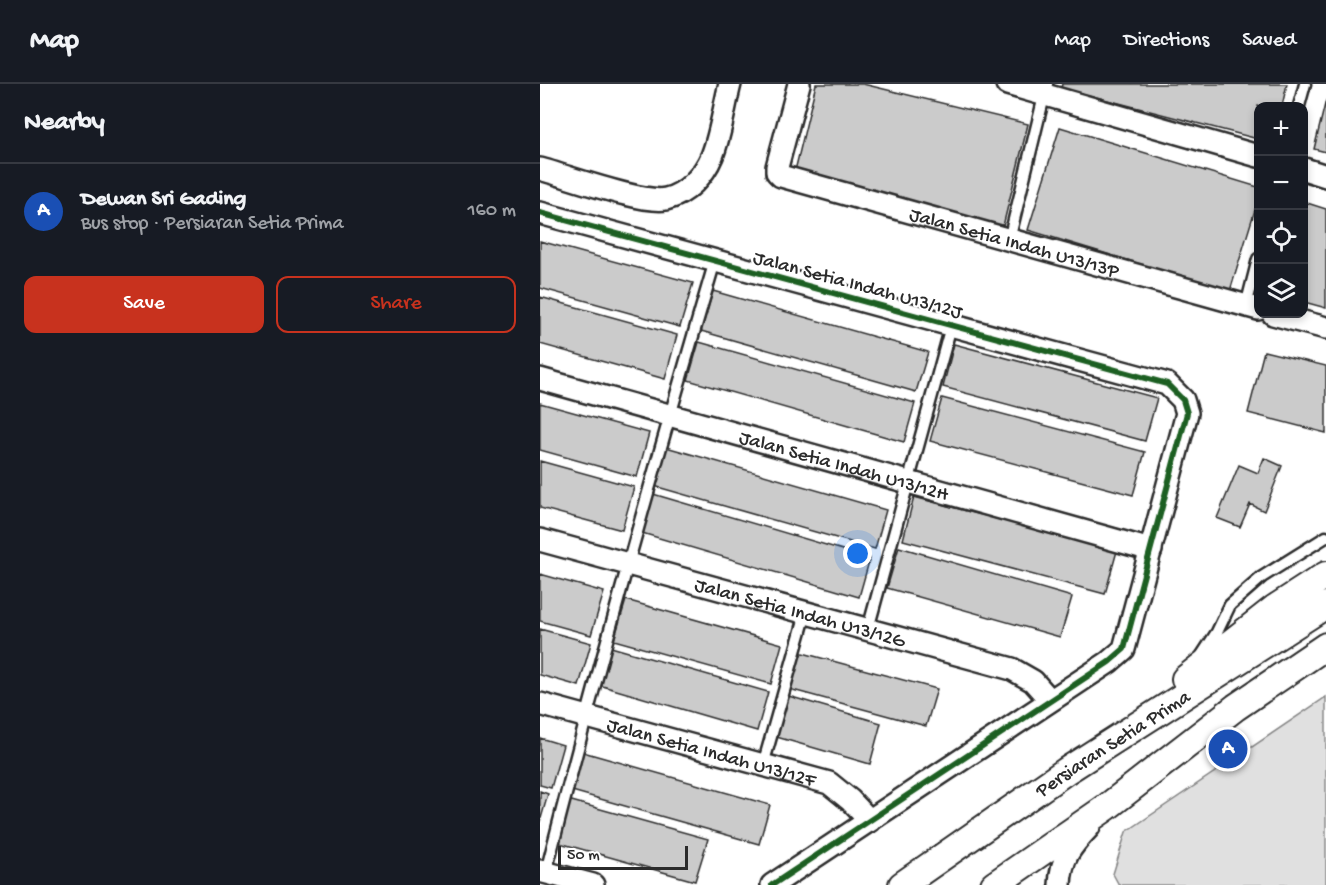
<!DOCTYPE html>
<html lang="en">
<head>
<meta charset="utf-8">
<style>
  :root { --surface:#171b24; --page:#242831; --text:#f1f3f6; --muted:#9ea1a6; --line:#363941; --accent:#c8321e }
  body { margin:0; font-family:"Gochi Hand",sans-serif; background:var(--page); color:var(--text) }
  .controls { position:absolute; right:18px; top:18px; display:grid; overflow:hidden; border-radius:12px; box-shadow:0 3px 9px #0003 }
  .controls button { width:54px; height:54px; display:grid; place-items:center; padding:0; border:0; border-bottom:2px solid var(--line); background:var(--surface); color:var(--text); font:30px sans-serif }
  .scale { position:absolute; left:18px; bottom:15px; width:130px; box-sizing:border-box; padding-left:6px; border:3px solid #2b2b2b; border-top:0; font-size:16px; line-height:21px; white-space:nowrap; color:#2b2b2b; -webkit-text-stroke:4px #fff; paint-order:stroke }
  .you { position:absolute; left:318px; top:470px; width:21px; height:21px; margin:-15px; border:4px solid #fff; border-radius:50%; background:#1a73e8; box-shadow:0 0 0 9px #1a73e833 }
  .badge { display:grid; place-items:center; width:39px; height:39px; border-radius:50%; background:var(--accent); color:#fff; font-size:20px; font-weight:700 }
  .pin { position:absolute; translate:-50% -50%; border:3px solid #fff; box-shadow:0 2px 6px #0006 }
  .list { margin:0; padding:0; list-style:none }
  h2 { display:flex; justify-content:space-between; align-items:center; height:78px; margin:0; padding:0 24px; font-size:26px }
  h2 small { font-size:20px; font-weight:400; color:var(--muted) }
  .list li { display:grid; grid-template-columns:39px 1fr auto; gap:18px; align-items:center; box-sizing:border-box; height:96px; padding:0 24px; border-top:2px solid var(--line) }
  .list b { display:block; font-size:22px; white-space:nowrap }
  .list p { margin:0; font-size:20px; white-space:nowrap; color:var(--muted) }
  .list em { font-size:20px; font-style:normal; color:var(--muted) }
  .actions { display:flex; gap:12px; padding:18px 24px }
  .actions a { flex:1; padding:14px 0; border:2px solid var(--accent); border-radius:12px; text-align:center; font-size:21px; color:var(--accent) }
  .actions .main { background:var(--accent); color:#fff }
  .icon { flex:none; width:33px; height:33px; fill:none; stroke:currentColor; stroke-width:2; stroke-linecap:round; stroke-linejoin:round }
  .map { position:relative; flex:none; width:786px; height:801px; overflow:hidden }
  header { display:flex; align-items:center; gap:36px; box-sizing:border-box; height:84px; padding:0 30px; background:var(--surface); border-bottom:2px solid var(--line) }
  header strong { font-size:28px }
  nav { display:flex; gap:33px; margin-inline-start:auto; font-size:21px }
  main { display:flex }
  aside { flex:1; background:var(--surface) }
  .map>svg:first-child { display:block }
  .green { fill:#e0e0e0; stroke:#868686; stroke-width:1.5 }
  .building { fill:#cbcbcb; stroke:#2b2b2b; stroke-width:1.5 }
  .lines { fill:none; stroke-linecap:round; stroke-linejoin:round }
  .service-casing { stroke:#2b2b2b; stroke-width:15 }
  .minor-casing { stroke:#2b2b2b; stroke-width:26 }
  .tertiary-casing { stroke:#2b2b2b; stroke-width:30 }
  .service { stroke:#fff; stroke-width:10 }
  .minor { stroke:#fff; stroke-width:21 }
  .tertiary { stroke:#fff; stroke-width:26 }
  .cycleway-casing { stroke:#fff; stroke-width:10 }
  .cycleway { stroke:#1b5e20; stroke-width:6 }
  .labels { text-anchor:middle; stroke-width:4.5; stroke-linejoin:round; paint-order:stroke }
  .street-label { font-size:20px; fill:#2b2b2b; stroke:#fff }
</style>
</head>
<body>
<header>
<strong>Map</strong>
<nav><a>Map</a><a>Directions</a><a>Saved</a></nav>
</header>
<main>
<aside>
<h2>Nearby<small></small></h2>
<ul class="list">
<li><span class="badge" style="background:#1a4fb4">A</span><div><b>Dewan Sri Gading</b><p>Bus stop · Persiaran Setia Prima</p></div><em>160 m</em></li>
</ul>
<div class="actions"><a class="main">Save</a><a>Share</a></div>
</aside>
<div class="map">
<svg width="786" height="801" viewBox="0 0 786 801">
  <rect width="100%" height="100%" fill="#fff"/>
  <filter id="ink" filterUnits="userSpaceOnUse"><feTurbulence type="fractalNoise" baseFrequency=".0167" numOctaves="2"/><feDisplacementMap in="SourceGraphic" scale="12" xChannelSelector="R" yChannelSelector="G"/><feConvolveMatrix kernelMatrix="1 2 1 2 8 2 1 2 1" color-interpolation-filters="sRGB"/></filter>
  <g filter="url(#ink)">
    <!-- green -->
    <path class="green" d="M786,613V801H579L573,790L586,748Z"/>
    <!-- building -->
    <path class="building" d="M276,0H323L488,40L463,142L254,91Z
      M522,0H747L742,22H718V55L521,4Z
      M786,16V68L774,65Z
      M520,43L718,103V116L690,207L488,146Z
      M764,118L786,125V224L764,218Z
      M0,157L153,199L140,243L0,204Z
      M173,207L388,268L376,308L161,247Z
      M0,213L137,251L125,295L0,260Z
      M159,258L375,319L364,358L148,296Z
      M414,260L617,314L605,357L403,303Z
      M724,267L786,282V349L708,329Z
      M402,314L605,368L593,411L390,357Z
      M0,319L109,349L97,393L0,366Z
      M126,363L346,426L335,465L114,402Z
      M724,374L742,382L724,427L710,420L700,443L677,434L699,381L718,389Z
      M0,377L94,403L82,446L0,424Z
      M113,410L330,474L319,513L102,449Z
      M374,413L577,467L565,510L363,456Z
      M359,463L532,513L520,553L347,504Z
      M0,490L64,508L51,551L0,537Z
      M86,516L242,560L231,600L74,556Z
      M0,545L51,559L39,602L0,591Z
      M71,563L228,608L217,647L59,601Z
      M259,568L397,605L386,642L249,605Z
      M245,611L341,639L330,680L233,652Z
      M0,654L23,661L11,704L0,701Z
      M43,668L230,721L219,760L32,707Z
      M0,707L8,710L0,738Z
      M28,716L168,755L155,797L16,758Z"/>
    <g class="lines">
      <defs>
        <path id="service" d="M759,22L765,0
          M469,156L507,0
          M706,222L718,175
          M328,545L411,242
          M662,571L677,548L690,521L722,493L786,453
          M223,681L266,529
          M6,788C58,583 115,380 175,177"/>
        <g id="minor">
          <path id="s1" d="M259,0L237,83V88L241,92L718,225"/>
          <path d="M467,0L718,72"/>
          <path d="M0,85C27,92 103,120 126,115C147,110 164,91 172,72C181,50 184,23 190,0"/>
          <path d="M764,85L786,92"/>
          <path d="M0,129L627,300L643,316L647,329L584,565L569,578L232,801"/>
          <path d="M733,230L786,244"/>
          <path id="s2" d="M0,295L611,466"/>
          <path id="s3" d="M0,456L472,585L493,597L510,616"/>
          <path id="s4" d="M0,620L289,699L310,716L330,737"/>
          <path d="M0,787L53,801"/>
          <path d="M520,801C521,774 531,762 549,743"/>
        </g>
        <g id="tertiary">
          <path d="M645,595L735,524L786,491"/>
          <path id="s5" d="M362,801L526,687L786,521"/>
          <path d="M454,801L567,723L696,623L786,562"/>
        </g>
      </defs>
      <!-- service casing -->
      <use href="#service" class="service-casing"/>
      <!-- minor casing -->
      <use href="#minor" class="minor-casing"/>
      <!-- tertiary casing -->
      <use href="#tertiary" class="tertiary-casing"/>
      <!-- service -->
      <use href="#service" class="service"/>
      <!-- minor -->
      <use href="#minor" class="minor"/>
      <!-- tertiary -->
      <use href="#tertiary" class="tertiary"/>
      <defs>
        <path id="cycleway" d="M0,129L627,300L643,316L647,329L584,565L569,578L232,801"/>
      </defs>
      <!-- cycleway casing -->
      <use href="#cycleway" class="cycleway-casing"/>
      <!-- cycleway -->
      <use href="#cycleway" class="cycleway"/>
    </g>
  </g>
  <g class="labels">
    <!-- street labels -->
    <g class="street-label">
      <text dy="7" stroke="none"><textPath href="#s1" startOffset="339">Jalan Setia Indah U13/13P</textPath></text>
      <text transform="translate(318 199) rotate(15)" y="7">Jalan Setia Indah U13/12J</text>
      <text dy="7" stroke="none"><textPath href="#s2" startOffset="316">Jalan Setia Indah U13/12H</textPath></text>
      <text dy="7" stroke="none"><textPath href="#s3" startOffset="270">Jalan Setia Indah U13/12G</textPath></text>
      <text dy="7" stroke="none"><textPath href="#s5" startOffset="254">Persiaran Setia Prima</textPath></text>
      <text dy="7" stroke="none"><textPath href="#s4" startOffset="178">Jalan Setia Indah U13/12F</textPath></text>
    </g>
  </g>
</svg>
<div class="controls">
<button>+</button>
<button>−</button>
<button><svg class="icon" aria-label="locate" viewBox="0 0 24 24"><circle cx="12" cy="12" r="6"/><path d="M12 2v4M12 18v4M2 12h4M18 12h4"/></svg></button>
<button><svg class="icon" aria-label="layers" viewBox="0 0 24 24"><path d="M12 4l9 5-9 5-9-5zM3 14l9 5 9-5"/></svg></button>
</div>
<div class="scale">50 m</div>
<div class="you"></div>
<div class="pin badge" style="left:688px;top:665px;background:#1a4fb4">A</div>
</div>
</main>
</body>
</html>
